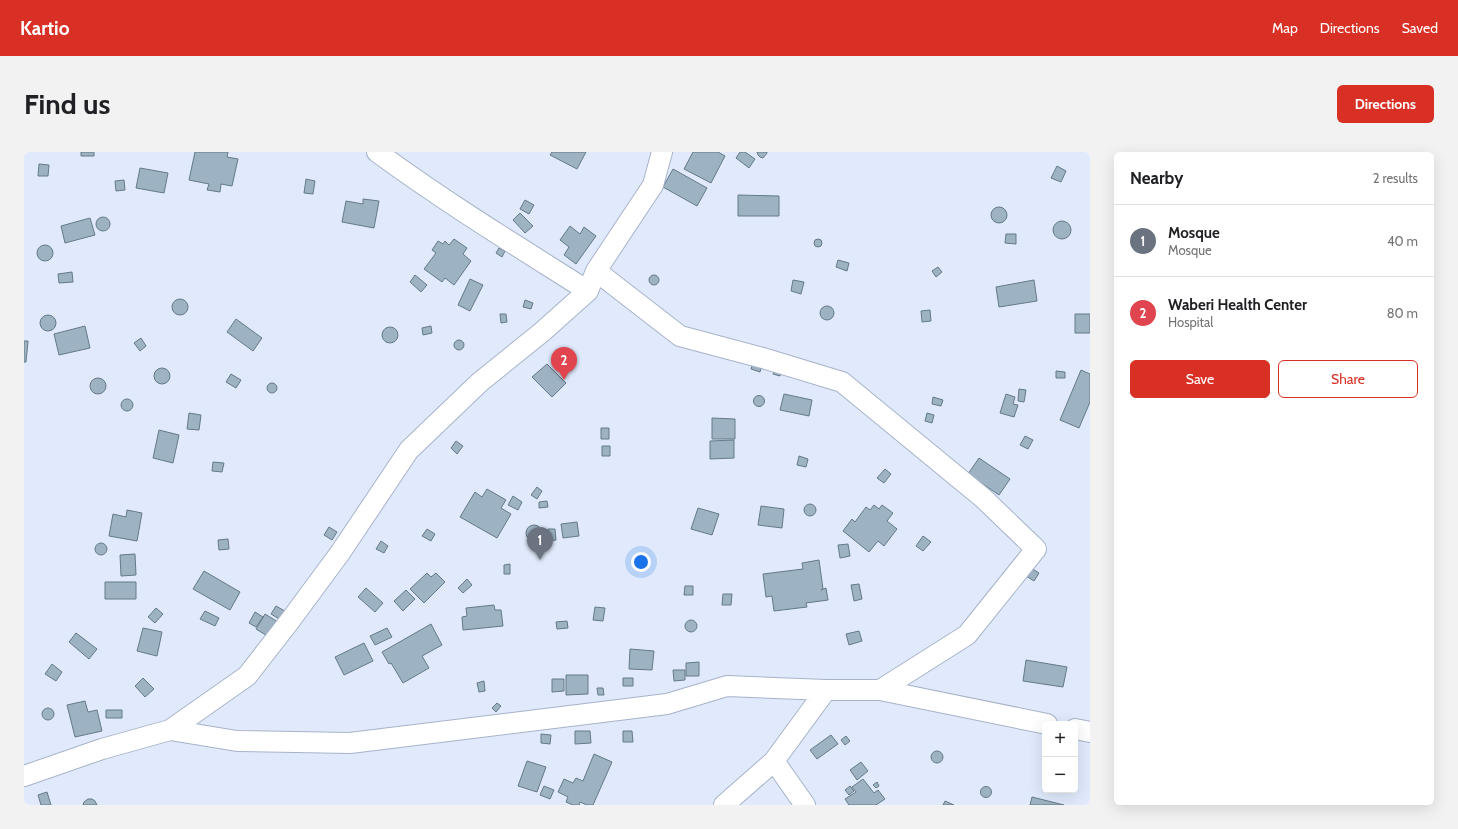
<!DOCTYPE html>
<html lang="en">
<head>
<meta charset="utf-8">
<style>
  :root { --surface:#fff; --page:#f2f2f2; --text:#202124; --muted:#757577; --line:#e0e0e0; --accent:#d93025 }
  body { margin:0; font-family:Cabin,sans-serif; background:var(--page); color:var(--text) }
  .controls { position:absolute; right:12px; bottom:12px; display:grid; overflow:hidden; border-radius:6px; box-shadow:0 4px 16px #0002 }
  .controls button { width:36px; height:36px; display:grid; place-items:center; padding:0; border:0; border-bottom:1px solid var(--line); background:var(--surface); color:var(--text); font:20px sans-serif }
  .you { position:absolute; left:617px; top:410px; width:14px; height:14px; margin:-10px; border:3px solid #fff; border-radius:50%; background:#1a73e8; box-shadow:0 0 0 6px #1a73e833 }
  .badge { display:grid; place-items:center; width:26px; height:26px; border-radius:50%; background:var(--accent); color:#fff; font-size:13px; font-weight:700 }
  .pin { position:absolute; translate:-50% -33px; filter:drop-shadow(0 1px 2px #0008) }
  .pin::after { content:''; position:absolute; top:21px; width:14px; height:12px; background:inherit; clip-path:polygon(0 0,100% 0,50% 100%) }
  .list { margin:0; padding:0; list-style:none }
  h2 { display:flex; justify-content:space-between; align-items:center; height:52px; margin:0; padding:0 16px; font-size:17px }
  h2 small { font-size:13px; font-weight:400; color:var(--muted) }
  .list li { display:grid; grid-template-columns:26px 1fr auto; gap:12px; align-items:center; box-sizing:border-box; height:72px; padding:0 16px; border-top:1px solid var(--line) }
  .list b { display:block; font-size:15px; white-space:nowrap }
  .list p { margin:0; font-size:13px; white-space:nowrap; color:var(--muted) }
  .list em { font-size:13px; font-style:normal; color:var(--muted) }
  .actions { display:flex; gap:8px; padding:12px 16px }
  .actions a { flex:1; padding:9px 0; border:1px solid var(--accent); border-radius:6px; text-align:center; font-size:14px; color:var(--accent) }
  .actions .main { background:var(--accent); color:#fff }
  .map { position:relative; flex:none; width:1066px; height:653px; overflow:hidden; border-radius:6px }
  header { display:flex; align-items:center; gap:24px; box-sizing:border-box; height:56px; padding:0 20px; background:var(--accent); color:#fff }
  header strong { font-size:19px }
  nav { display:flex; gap:22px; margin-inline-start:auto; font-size:14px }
  .intro { display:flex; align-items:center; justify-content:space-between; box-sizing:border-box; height:96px; padding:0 24px }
  h1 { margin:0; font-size:28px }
  .button { padding:10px 18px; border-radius:6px; background:var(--accent); color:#fff; font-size:14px; font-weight:700 }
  main { display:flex; gap:24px; padding:0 24px }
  aside { flex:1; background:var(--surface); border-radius:6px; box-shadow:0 4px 16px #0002 }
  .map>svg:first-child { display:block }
  .building { fill:#9db3c3; stroke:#647a88 }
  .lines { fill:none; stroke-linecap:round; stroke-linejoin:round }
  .minor-casing { stroke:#a7b3c9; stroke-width:22 }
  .minor { stroke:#fff; stroke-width:20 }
</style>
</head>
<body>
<header>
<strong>Kartio</strong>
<nav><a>Map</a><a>Directions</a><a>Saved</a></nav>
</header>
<div class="intro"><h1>Find us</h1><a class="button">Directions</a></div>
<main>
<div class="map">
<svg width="1066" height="653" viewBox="0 0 1066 653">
  <rect width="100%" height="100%" fill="#e0eafc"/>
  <!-- building -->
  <path class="building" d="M57,0H70V4H57Z
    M171,0H204L203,5L214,7L208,34L197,32L196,40L183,38L185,32L165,28Z
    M528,0H562L553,17L526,3Z
    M669,0H694L701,4L687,31L660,17Z
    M716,0H721L731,7L725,16L712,6Z
    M733,0H743V1L739,6L736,5L734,3Z
    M15,12L25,13L24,24H14Z
    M1033,14L1042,19L1037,30L1027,26Z
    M116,16L144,21L140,41L112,36Z
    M649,17L683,36L673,54L639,35Z
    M282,27L291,29L289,42L280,41Z
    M100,28L101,38L92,39L91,29Z
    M714,43L755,44V64H714Z
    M339,47L355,49L350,76L318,70L322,49L339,52Z
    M501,48L510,53L505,62L496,57Z
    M967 63a8 8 0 1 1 16 0a8 8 0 1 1-16 0Z
    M496,61L509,74L501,81L489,68Z
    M72 72a7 7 0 1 1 14 0a7 7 0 1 1-14 0Z
    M66,66L71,83L41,91L37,74Z
    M1029 78a9 9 0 1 1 18 0a9 9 0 1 1-18 0Z
    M546,74L556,82L560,75L572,84L552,112L540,103L545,95L536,88Z
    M982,82H992V92L981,91Z
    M790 91a4 4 0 1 1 8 0a4 4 0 1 1-8 0Z
    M430,87L443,96L439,102L447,109L430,133L421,126L418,130L400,117L412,101L408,98L414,89L419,92L421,89L425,93Z
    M13 101a8 8 0 1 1 16 0a8 8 0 1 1-16 0Z
    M475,96L481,99L478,105L472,101Z
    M814,108L825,111L823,119L812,115Z
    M914,115L918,120L912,125L908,119Z
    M48,120L49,130L35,131L34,122Z
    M391,123L403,133L397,140L386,130Z
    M625 128a5 5 0 1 1 10 0a5 5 0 1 1-10 0Z
    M446,127L459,133L446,159L434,153Z
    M769,128L780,130L777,142L767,139Z
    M1010,128L1013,149L975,155L972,135Z
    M148 155a8 8 0 1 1 16 0a8 8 0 1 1-16 0Z
    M501,148L509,151L507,157L499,155Z
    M796 161a7 7 0 1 1 14 0a7 7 0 1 1-14 0Z
    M906,158L907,169L898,170L897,159Z
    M476,162H482L483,170L477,171Z
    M1051,162H1066V181H1051Z
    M16 171a8 8 0 1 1 16 0a8 8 0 1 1-16 0Z
    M212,167L238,186L229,199L203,180Z
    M61,174L66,196L35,203L30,182Z
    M407,174L408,181L399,183L398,176Z
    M358 183a8 8 0 1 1 16 0a8 8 0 1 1-16 0Z
    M117,186L122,194L116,199L110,191Z
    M430 193a5 5 0 1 1 10 0a5 5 0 1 1-10 0Z
    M0,189H4L2,210H0Z
    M729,210L738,213L736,220L727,217Z
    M523,212L542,231L528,245L508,225Z
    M751,216L758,217L756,224L749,222Z
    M130 224a8 8 0 1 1 16 0a8 8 0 1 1-16 0Z
    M1057,218L1066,222V250L1055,276L1036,268Z
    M1032,219L1041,220V226H1032Z
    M207,222L217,228L212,236L202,230Z
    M66 234a8 8 0 1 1 16 0a8 8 0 1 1-16 0Z
    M243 236a5 5 0 1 1 10 0a5 5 0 1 1-10 0Z
    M995,237L1002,238L1000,250L994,249Z
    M760,242L788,248L785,264L756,258Z
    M982,242L991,245L989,252L994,253L990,265L976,261Z
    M729.5 249a5.5 5.5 0 1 1 11 0a5.5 5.5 0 1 1-11 0Z
    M909,245L919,248L917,254L908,252Z
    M97 253a6 6 0 1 1 12 0a6 6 0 1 1-12 0Z
    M165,261L177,263L175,278L163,277Z
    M903,261L910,263L908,271L901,269Z
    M688,266L711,267V287H688Z
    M577,276H585V287H577Z
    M135,278L155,283L149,311L129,306Z
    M1001,284L1009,288L1004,297L996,293Z
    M710,288V306L686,307V289Z
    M432,289L439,294L433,302L427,296Z
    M578,294H586V304H578Z
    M775,304L784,307L782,315L773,313Z
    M955,306L986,327L975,343L944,322Z
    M189,310L200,311L198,320L188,319Z
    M861,317L867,322L860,331L853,326Z
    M513,335L518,339L513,347L507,343Z
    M463,337L482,348L477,356L487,362L473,386L436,365L451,340L458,345Z
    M489,344L498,350L494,358L484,353Z
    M523,349L524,355L515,356V350Z
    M780 358a6 6 0 1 1 12 0a6 6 0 1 1-12 0Z
    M850,353L855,357L858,353L869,361L863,369L873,377L860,394L854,389L845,400L819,379L828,367L831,370L842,355L846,358Z
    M737,354L760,357L758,376L734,373Z
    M674,356L695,362L688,383L667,377Z
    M103,358L118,361L113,389L85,384L89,362L102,365Z
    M553,370L555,384L539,386L537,372Z
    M502 381a8 8 0 1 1 16 0a8 8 0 1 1-16 0Z
    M305,375L313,380L308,388L300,383Z
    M403,377L411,382L407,389L398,384Z
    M524,377H531L532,388L525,389Z
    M899,384L907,390L899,399L892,394Z
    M204,387L205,397L195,398L194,388Z
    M357,389L364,394L360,401L352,397Z
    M71 397a6 6 0 1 1 12 0a6 6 0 1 1-12 0Z
    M824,392L826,404L816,406L814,393Z
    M111,402L112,423L97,424L96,403Z
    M795,408L799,437L797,438L802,436L804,448L782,451L783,455L750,459L748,444L742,445L739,422L779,417L778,411Z
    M486,412V422H480V413Z
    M1007,416L1015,421L1010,429L1002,424Z
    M180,419L216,440L206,458L169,437Z
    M403,421L407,425L412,421L421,430L400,451L386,437Z
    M443,427L448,433L439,441L434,436Z
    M81,430H112V447H81Z
    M835,432L838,447L830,449L827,433Z
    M661,434H669V443H660Z
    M342,436L359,451L351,460L334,445Z
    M382,438L391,447L379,459L370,449Z
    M699,442H708L707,453H698Z
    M470,453L471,458H477L479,474L439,478L438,465L443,464L442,456Z
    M252,454L266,462L260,470L247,462Z
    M571,455L581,456L579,469L569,468Z
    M132,456L139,462L131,471L124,465Z
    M181,459L195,466L191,474L176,467Z
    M231,460L239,465L232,475L225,471Z
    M241,462L254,470L245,485L232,477Z
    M661 474a6 6 0 1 1 12 0a6 6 0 1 1-12 0Z
    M543,469L544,476L533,477L532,470Z
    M407,472L418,493L398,504L405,516L379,531L367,511L365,512L358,500Z
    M119,476L138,480L133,504L113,499Z
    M363,476L368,485L351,493L346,484Z
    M835,479L838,489L825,493L822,482Z
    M52,481L73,497L65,507L45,490Z
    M340,491L349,509L320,523L311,505Z
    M606,497L630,499L628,518L605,517Z
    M1002,508L1043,515L1039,535L999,529Z
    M675,510V524H662V511Z
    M28,512L38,520L32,529L21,522Z
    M649,518H661V528L650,529Z
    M542,523H564V542L542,543Z
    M119,526L130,537L121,545L111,534Z
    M599,526H609V534H599Z
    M528,527H540V539L528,540Z
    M460,529L461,539L455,540L453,531Z
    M573,536H579L580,543H574Z
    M61,549L64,560L73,558L78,579L51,585L43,553Z
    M473,551L477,554L472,560L468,556Z
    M18 562a6 6 0 1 1 12 0a6 6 0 1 1-12 0Z
    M82,558H98V566H82Z
    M551,579H566L567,591L551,592Z
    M599,579H608L609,590H599Z
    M517,582L527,583L526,592L517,591Z
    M807,583L814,592L793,607L786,598Z
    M822,584L826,589L821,593L817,588Z
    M907 605a6 6 0 1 1 12 0a6 6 0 1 1-12 0Z
    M570,602L588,610L569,653H563L556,650L555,653H549L542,650L544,645L534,640L540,627L549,631L552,626L559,629Z
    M503,609L522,615L513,640L494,634Z
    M837,610L844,619L833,628L826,618Z
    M839,627L850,641L854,638L861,647L852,653H825L821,647L832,640L828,635Z
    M853,630L855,634L852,636L849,633Z
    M520,634L530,638L526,647L516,643Z
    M826,634L830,639L825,643L821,638Z
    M956.5 640a5.5 5.5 0 1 1 11 0a5.5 5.5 0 1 1-11 0Z
    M23,640L27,653H17L14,643Z
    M1008,645L1040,653H1006Z
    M64,647H68L71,649L73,653H59L60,650Z
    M921,649L930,653H919Z"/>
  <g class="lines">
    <defs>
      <path id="minor" d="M353,0C421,50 493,94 564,139
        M572,119L656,184L739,206L818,230L959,346L1012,397L943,483L856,538
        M1051,577L1066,580
        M146,578L223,524L265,470L316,401L385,298L456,230L518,180L564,139L572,119L629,33L638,0
        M750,609L781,653
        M0,624L78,597L146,578L213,589L326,591L643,552L703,534L802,538H856L1023,572
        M700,653L750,609L802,538"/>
    </defs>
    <!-- minor casing -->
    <use href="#minor" class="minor-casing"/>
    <!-- minor -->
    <use href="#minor" class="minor"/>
  </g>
</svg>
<div class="controls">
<button>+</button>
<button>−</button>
</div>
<div class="you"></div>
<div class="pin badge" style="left:516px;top:408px;background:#6b7280">1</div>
<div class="pin badge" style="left:540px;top:228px;background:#e0444e">2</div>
</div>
<aside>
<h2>Nearby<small>2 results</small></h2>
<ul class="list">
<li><span class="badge" style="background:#6b7280">1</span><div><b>Mosque</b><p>Mosque</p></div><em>40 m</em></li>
<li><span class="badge" style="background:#e0444e">2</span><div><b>Waberi Health Center</b><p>Hospital</p></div><em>80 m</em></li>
</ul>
<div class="actions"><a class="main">Save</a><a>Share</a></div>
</aside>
</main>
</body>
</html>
